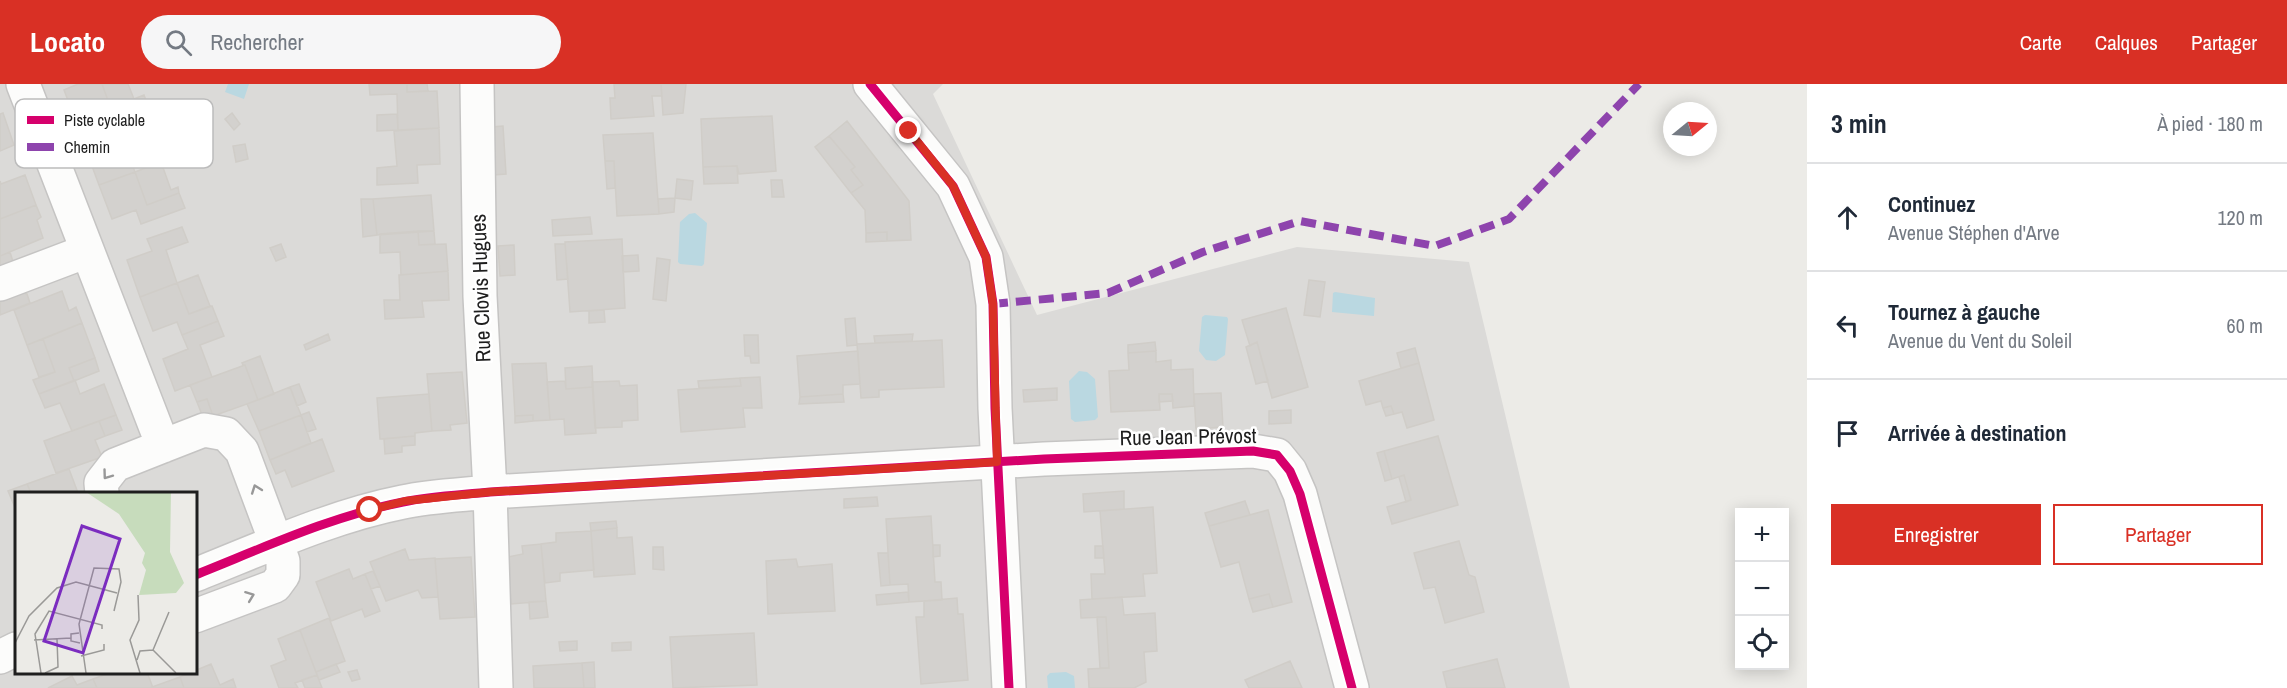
<!DOCTYPE html>
<html lang="fr">
<head>
<meta charset="utf-8">
<style>
  :root { --surface:#fff; --page:#f6f6f7; --text:#1f2937; --muted:#747a83; --line:#e0e1e3; --accent:#d93025 }
  body { margin:0; font-family:"Archivo Narrow",sans-serif; background:var(--page); color:var(--text) }
  .controls { position:absolute; right:18px; bottom:18px; display:grid; overflow:hidden; border-radius:0px; box-shadow:0 3px 15px #0003 }
  .controls button { width:54px; height:54px; display:grid; place-items:center; padding:0; border:0; border-bottom:2px solid var(--line); background:var(--surface); color:var(--text); font:30px sans-serif }
  .compass { position:absolute; left:1663px; top:18px; width:54px; height:54px; border-radius:50%; background:var(--surface); box-shadow:0 3px 15px #0003; rotate:72deg }
  .stop { position:absolute; width:18px; height:18px; margin:-14px; border:4px solid #d93025; border-radius:50%; background:#fff }
  .stop.end { background:#d93025; border-color:#fff; box-shadow:0 2px 6px #0008 }
  .list { margin:0; padding:0; list-style:none }
  h2 { display:flex; justify-content:space-between; align-items:center; height:78px; margin:0; padding:0 24px; font-size:26px }
  h2 small { font-size:20px; font-weight:400; color:var(--muted) }
  .list li { display:grid; grid-template-columns:39px 1fr auto; gap:18px; align-items:center; box-sizing:border-box; height:108px; padding:0 24px; border-top:2px solid var(--line) }
  .list b { display:block; font-size:22px; white-space:nowrap }
  .list p { margin:0; font-size:20px; white-space:nowrap; color:var(--muted) }
  .list em { font-size:20px; font-style:normal; color:var(--muted) }
  .actions { display:flex; gap:12px; padding:18px 24px }
  .actions a { flex:1; padding:14px 0; border:2px solid var(--accent); border-radius:0px; text-align:center; font-size:21px; color:var(--accent) }
  .actions .main { background:var(--accent); color:#fff }
  .icon { flex:none; width:33px; height:33px; fill:none; stroke:currentColor; stroke-width:2; stroke-linecap:round; stroke-linejoin:round }
  .map { position:relative; flex:none; width:1807px; height:604px; overflow:hidden }
  header { display:flex; align-items:center; gap:36px; box-sizing:border-box; height:84px; padding:0 30px; background:var(--accent); color:#fff }
  header strong { font-size:28px }
  nav { display:flex; gap:33px; margin-inline-start:auto; font-size:21px }
  .search { width:420px; height:54px; background:var(--page); display:flex; align-items:center; gap:15px; box-sizing:border-box; padding:0 21px; border-radius:33px; color:var(--muted); font-size:22px }
  main { display:flex }
  aside { flex:1; background:var(--surface) }
  .map>svg:first-child { display:block }
  .residential { fill:#dbdad8; fill-rule:evenodd }
  .water { fill:#bad8e1 }
  .building { fill:#d3d1ce; stroke:#d0cdc8; stroke-width:1.5 }
  .lines { fill:none; stroke-linecap:round; stroke-linejoin:round }
  .minor-casing { stroke:#c5c4c3; stroke-width:36 }
  .minor { stroke:#fcfcfb; stroke-width:33 }
  .quiet { stroke:#8e44ad; stroke-width:8; stroke-dasharray:15 8; stroke-linecap:butt }
  .cycleway-casing { stroke:#fff; stroke-width:13 }
  .cycleway { stroke:#d6006c; stroke-width:9 }
  .oneway { stroke:#989898 }
  .route { stroke:#d93025; stroke-width:8 }
  .labels { text-anchor:middle; stroke-width:5; stroke-linejoin:round; paint-order:stroke }
  .street-label { font-size:21px; fill:#1e1e1e; stroke:#fff }
  .inset-road { fill:none; stroke:#9a9997; stroke-width:1.5 }
  .view { fill:#7b2cbf; fill-opacity:0.15; stroke:#7b2cbf; stroke-width:3 }
  .inset-edge { fill:none; stroke:#1e1e1e; stroke-width:3 }
  .key { fill:#fff; stroke:#bcbcbc; stroke-width:1.5 }
  .key-label { font-size:16px; fill:#1e1e1e }
</style>
</head>
<body>
<header>
<strong>Locato</strong>
<div class="search"><svg class="icon" aria-label="search" viewBox="0 0 24 24"><circle cx="10" cy="10" r="6"/><path d="M15 15l6 6"/></svg>Rechercher</div>
<nav><a>Carte</a><a>Calques</a><a>Partager</a></nav>
</header>
<main>
<div class="map">
<svg width="1807" height="604" viewBox="0 0 1807 604">
  <rect width="100%" height="100%" fill="#ecebe7"/>
  <!-- residential -->
  <path class="residential" d="M0,0H943L933,10L1037,231L1297,163L1469,178L1570,604H0ZM16,409H195V588H16Z"/>
  <!-- water -->
  <path class="water" d="M228,0H249L244,15L225,8Z
    M695,129L707,139L704,180L702,182L680,180L678,178L680,138L689,130Z
    M1335,208L1375,214L1374,232L1332,228L1333,209Z
    M1205,231L1227,233L1228,235L1225,271L1216,277L1206,276L1199,267L1202,233Z
    M1079,287L1087,288L1095,295L1098,333L1095,336L1075,338L1071,335L1069,297Z
    M1066,588L1074,592L1075,604H1048L1047,592L1050,589Z"/>
  <!-- building -->
  <path class="building" d="M78,0H102L111,25L134,15L141,31L105,44L99,30L76,38L64,6Z
    M102,0H128L134,15L111,25Z
    M369,0H407V8L437,7L439,44L398,46L397,10L370,11Z
    M407,0H427L428,7L407,8Z
    M614,0H661L662,12H652L654,32L611,35L610,14H615Z
    M661,0H686L683,29L663,31Z
    M144,11L150,27L141,31L134,15Z
    M3,29L14,61L0,67V30Z
    M232,29L240,40L234,46L225,35Z
    M397,30L398,46L377,47V31Z
    M141,31L146,45L122,55L135,88L99,101L86,66L110,57L105,44Z
    M772,32L776,87L739,90L737,82L703,83L701,35Z
    M847,37L909,117L911,156L887,157V148L866,149L865,126L851,109L863,101L851,86L855,83L829,52Z
    M503,42L506,90L493,91L491,43Z
    M439,44L440,80L417,81L418,99L377,101V84L397,82L394,47Z
    M653,49L659,130L617,132L614,77H605L603,51Z
    M829,52L855,83L851,86L863,101L851,109L815,63Z
    M245,60L248,75L236,78L233,62Z
    M605,77H614L615,104L607,105Z
    M161,78L171,106L178,103L179,109L147,121L135,88Z
    M737,82L738,99L704,100L703,83Z
    M135,88L147,121L179,109L185,124L141,140L136,126L112,135L99,101Z
    M25,91L36,121L0,135V97L1,100Z
    M677,95L693,97L691,116L675,114Z
    M771,96H782L784,113H772Z
    M431,111L434,147L377,151L373,115Z
    M675,114L674,128L659,130L658,115Z
    M361,115H373L377,151L363,153Z
    M36,121L41,133L37,136L43,154L0,172V135Z
    M590,133L592,150L553,152L552,136Z
    M182,143L188,158L166,166L177,199L140,213L127,176L152,167L147,155Z
    M418,147H434L435,160L419,161Z
    M418,147L419,161L446,160L448,187L401,191L400,168L380,169V150Z
    M887,148V157L866,158V149Z
    M622,155L625,224L570,228L565,158Z
    M281,160L286,173L276,177L270,164Z
    M555,160H565L568,195L557,196Z
    M514,161L515,191L500,192L498,162Z
    M10,168L14,181L0,186V172Z
    M638,171L639,187L623,188L622,172Z
    M657,174L670,176L666,217L653,215Z
    M448,187L449,216L422,217L424,233L385,235L384,216H400L399,191Z
    M198,191L210,222L189,230L177,199Z
    M1309,196L1325,198L1320,233L1304,231Z
    M177,199L189,230L212,222L218,237L182,251L177,238L153,247L140,213Z
    M62,207L69,227L76,223L82,239L27,261L14,226Z
    M23,209L27,210L30,219L0,231V218Z
    M1286,224L1308,303L1272,314L1257,258L1250,262L1242,236Z
    M604,226L605,238L589,239V227Z
    M855,234L857,261L847,262L845,235Z
    M218,237L224,252L200,261L212,293L175,307L163,275L188,265L182,251Z
    M82,239L95,274L69,284L74,297L39,310L33,296L55,288L43,255Z
    M328,250L330,256L306,266L304,261Z
    M913,250L912,257L875,259L874,252Z
    M744,251H758L759,279H751L750,272H745Z
    M43,255L55,288L39,293L27,261Z
    M942,256L944,303L879,306V313L861,314L857,260Z
    M1155,258L1156,267L1128,269V261Z
    M1257,258L1268,297L1256,300L1246,263Z
    M1415,264L1419,279L1401,284L1397,269Z
    M858,267L860,300L843,301V310L800,313L797,272Z
    M1156,267V278L1171,276V286L1193,285L1194,322L1173,324L1172,310H1159L1160,326L1111,328L1109,287L1129,286L1128,269Z
    M260,272L274,310L258,316L245,281H243L242,279Z
    M95,274L99,287L74,297L69,284Z
    M546,279L550,336L533,337V331L515,332L512,280Z
    M1419,279L1434,336L1407,344L1402,328L1394,330L1391,322L1383,324L1381,317L1366,321L1359,297Z
    M245,281L258,316L213,332L207,315L197,318L190,301Z
    M592,282L593,303L566,305L565,284Z
    M462,288L467,339L450,341L451,346L432,347L427,290Z
    M760,293L762,324H743L745,343L681,348L678,306L741,302L740,294Z
    M740,294L741,302L699,304L698,297Z
    M75,296L80,310L104,300L116,331L72,347L60,319L45,324L39,310Z
    M565,297L566,305L593,303L596,349L565,351L564,335L550,336L547,298Z
    M619,297L620,302L637,301L638,336L622,337V343L595,344L592,298Z
    M299,300L306,318L297,322L290,303Z
    M290,303L301,331L259,347L247,320Z
    M1057,304V316L1024,318L1023,306Z
    M1221,309L1223,343L1196,345L1194,310Z
    M429,310L432,347L415,349V352L380,355L377,314Z
    M843,310L844,318L799,320L800,313Z
    M1159,310H1172L1173,317L1159,318Z
    M207,315L213,332L204,336L197,318Z
    M1391,322L1394,330L1386,332L1383,324Z
    M1291,326V339L1269,340V327Z
    M309,328L316,345L307,348L301,331Z
    M116,331L122,346L105,352L99,337Z
    M301,331L311,359L270,376L259,347Z
    M533,331V337L515,339V332Z
    M99,337L105,352L95,356L102,373L56,389L44,357Z
    M415,352V361L402,362V368L385,370L384,355Z
    M1438,352L1458,421L1392,440L1387,423L1411,416L1404,391L1392,395L1384,367Z
    M322,355L334,387L292,403L285,386L276,390L270,376Z
    M1384,367L1392,395L1385,397L1377,369Z
    M69,385L78,409H31L27,400Z
    M1404,391L1411,416L1406,418L1399,393Z
    M27,400L31,409H16V426L8,407Z
    M1124,407V425L1084,428L1083,410Z
    M877,413L878,422L844,424V415Z
    M1245,417L1250,431L1209,442L1205,429Z
    M1153,423L1157,489L1143,490L1145,512L1092,515L1091,490H1105L1100,427Z
    M1268,426L1292,518L1273,523L1269,510L1249,515L1239,478L1221,483L1209,442Z
    M931,432L935,498H941L942,516L909,518L908,500L890,501L886,435Z
    M616,437L617,444L591,447L590,439Z
    M617,444V454L632,453L635,490L594,493L591,447Z
    M591,447L594,486L560,489V497L545,499L541,460L556,458V449Z
    M1459,457L1469,491L1475,493L1484,528L1445,539L1435,503L1424,505L1414,469Z
    M541,460L546,517L511,520L508,473L523,470L522,462Z
    M933,461H940V472L933,473Z
    M1095,462H1103L1104,474H1095Z
    M653,463H663L664,486L653,485Z
    M405,465L409,476L435,474L438,513L422,514L418,506L386,517L370,478Z
    M878,469H888L890,501L881,502Z
    M471,473L475,533L440,535L435,475Z
    M796,475L798,483L832,480L835,527L768,530L766,477Z
    M349,485L353,495L365,490L380,527L365,533L362,525L331,537L316,498Z
    M373,487L380,502L371,505L365,490Z
    M908,508L909,518L877,521L876,511Z
    M1269,510L1273,523L1253,528L1249,515Z
    M1122,513L1124,531L1155,529L1157,567L1144,568L1146,598L1134,604H1089L1088,585L1109,584L1106,533L1081,534L1080,516Z
    M957,514L958,530H963L968,596L921,600L916,533H924V517Z
    M546,517L548,533L530,535L529,518Z
    M1097,533H1106L1109,584H1100Z
    M329,534L345,577L316,588L300,546Z
    M300,546L317,591L295,599L298,604H279L271,582L286,576L278,555Z
    M754,549L757,601L673,604L670,553Z
    M577,557V566L560,567L559,558Z
    M631,558V566L612,567V559Z
    M1497,575L1505,604H1447L1443,588Z
    M1290,577L1302,604H1249L1245,596Z
    M594,578L595,604H584L582,579Z
    M582,579L584,604H534L533,582Z
    M211,580L220,601L233,595L236,604H184L180,593Z
    M336,580L340,588L319,596L316,588Z
    M357,586L360,595L352,597L348,588Z
    M106,588H147L153,604H97L93,595L107,590Z
    M317,591L322,604H305L302,596Z
    M72,592L77,601L93,595L97,604H48Z
    M180,593L184,604H153L152,603Z"/>
  <g class="lines">
    <defs>
      <path id="minor" d="M23,0L163,362
        M477,0L480,212L490,408L496,604
        M870,0L953,102L986,173L993,220L995,324L1009,604
        M0,200L87,167
        M102,409L101,399L115,381L163,362L204,346L226,350L242,367L283,477V491L275,502L195,532
        M195,491C263,464 332,432 403,418C431,412 461,411 490,408L1044,375L1253,367L1277,371L1290,387L1300,410L1352,604
        M0,573L16,565"/>
    </defs>
    <!-- minor casing -->
    <use href="#minor" class="minor-casing"/>
    <!-- minor -->
    <use href="#minor" class="minor"/>
    <!-- quiet -->
    <path class="quiet" d="M993,220L1108,209L1203,168L1300,137L1435,162L1509,135L1639,0"/>
    <defs>
      <path id="cycleway" d="M870,0L953,102L986,173L993,220L995,324L1009,604
        M195,491C263,464 332,432 403,418C431,412 461,411 490,408L1044,375L1253,367L1277,371L1290,387L1300,410L1352,604"/>
    </defs>
    <!-- cycleway casing -->
    <use href="#cycleway" class="cycleway-casing"/>
    <!-- cycleway -->
    <use href="#cycleway" class="cycleway"/>
  </g>
  <!-- one-way arrows -->
  <defs><path id="oneway-chevron" d="M-2-3.5L2.5 0L-2 3.5" fill="none" stroke-width="1.6" stroke-linecap="round" stroke-linejoin="round" transform="scale(1.5)"/></defs>
  <g class="oneway">
    <use href="#oneway-chevron" transform="translate(107 391) rotate(126)"/>
    <use href="#oneway-chevron" transform="translate(256 405) rotate(-110)"/>
    <use href="#oneway-chevron" transform="translate(250 512) rotate(-21)"/>
  </g>
  <g class="lines">
    <!-- route -->
    <path class="route" d="M370,426L405,417L490,408L997,378L993,220L986,173L953,102L909,47"/>
  </g>
  <g class="labels">
    <!-- street labels -->
    <g class="street-label">
      <text transform="translate(481 204) rotate(-92)" y="7">Rue Clovis Hugues</text>
      <text transform="translate(1188 353) rotate(-1)" y="7">Rue Jean Prévost</text>
    </g>
  </g>
  <!-- overview -->
  <g transform="translate(15 408)">
    <rect width="182" height="182" fill="#ecebe7"/>
    <path d="M71,0H156L155,60L169,91L161,101L124,103L131,78L127,71L130,61L104,22Z" fill="#c7dcbc"/>
    <path class="inset-road" d="M123,103L124,128L115,148L125,181M64,141L56,142V149L65,151M19,148L56,146M0,151L14,124L42,96L61,90L102,101M138,158L154,120M66,164L89,158V152M122,168L125,159L138,158L161,181M26,181L20,142L34,119L87,133V137M30,181L43,175L42,147M71,181L64,132L79,76L104,77L106,90L99,119"/>
    <path class="view" d="M67,34L105,47L68,161L29,149Z"/>
    <rect width="182" height="182" class="inset-edge"/>
  </g>
  <!-- legend -->
  <rect x="15" y="15" width="198" height="69" rx="9" class="key"/>
  <rect x="27" y="32" width="27" height="8" fill="#d6006c"/>
  <rect x="27" y="59" width="27" height="8" fill="#8e44ad"/>
  <g class="key-label">
    <text x="64" y="42">Piste cyclable</text>
    <text x="64" y="69">Chemin</text>
  </g>
</svg>
<div class="controls">
<button>+</button>
<button>−</button>
<button><svg class="icon" aria-label="locate" viewBox="0 0 24 24"><circle cx="12" cy="12" r="6"/><path d="M12 2v4M12 18v4M2 12h4M18 12h4"/></svg></button>
</div>
<svg class="compass" viewBox="-18 -18 36 36"><path d="M0-13l5 13h-10z" fill="#e53935"/><path d="M0 13l5-13h-10z" fill="#747a83"/></svg>
<div class="stop" style="left:370px;top:426px"></div>
<div class="stop end" style="left:909px;top:47px"></div>
</div>
<aside>
<h2>3 min<small>À pied · 180 m</small></h2>
<ul class="list">
<li><svg class="icon" aria-label="ahead" viewBox="0 0 24 24"><path d="M12 20V5M6 11l6-6 6 6"/></svg><div><b>Continuez</b><p>Avenue Stéphen d'Arve</p></div><em>120 m</em></li>
<li><svg class="icon" aria-label="left" viewBox="0 0 24 24"><path d="M17 20v-9H6M10 6l-5 5 5 5"/></svg><div><b>Tournez à gauche</b><p>Avenue du Vent du Soleil</p></div><em>60 m</em></li>
<li><svg class="icon" aria-label="arrive" viewBox="0 0 24 24"><path d="M6 21V4h12l-3 4 3 4H6"/></svg><div><b>Arrivée à destination</b></div></li>
</ul>
<div class="actions"><a class="main">Enregistrer</a><a>Partager</a></div>
</aside>
</main>
</body>
</html>
